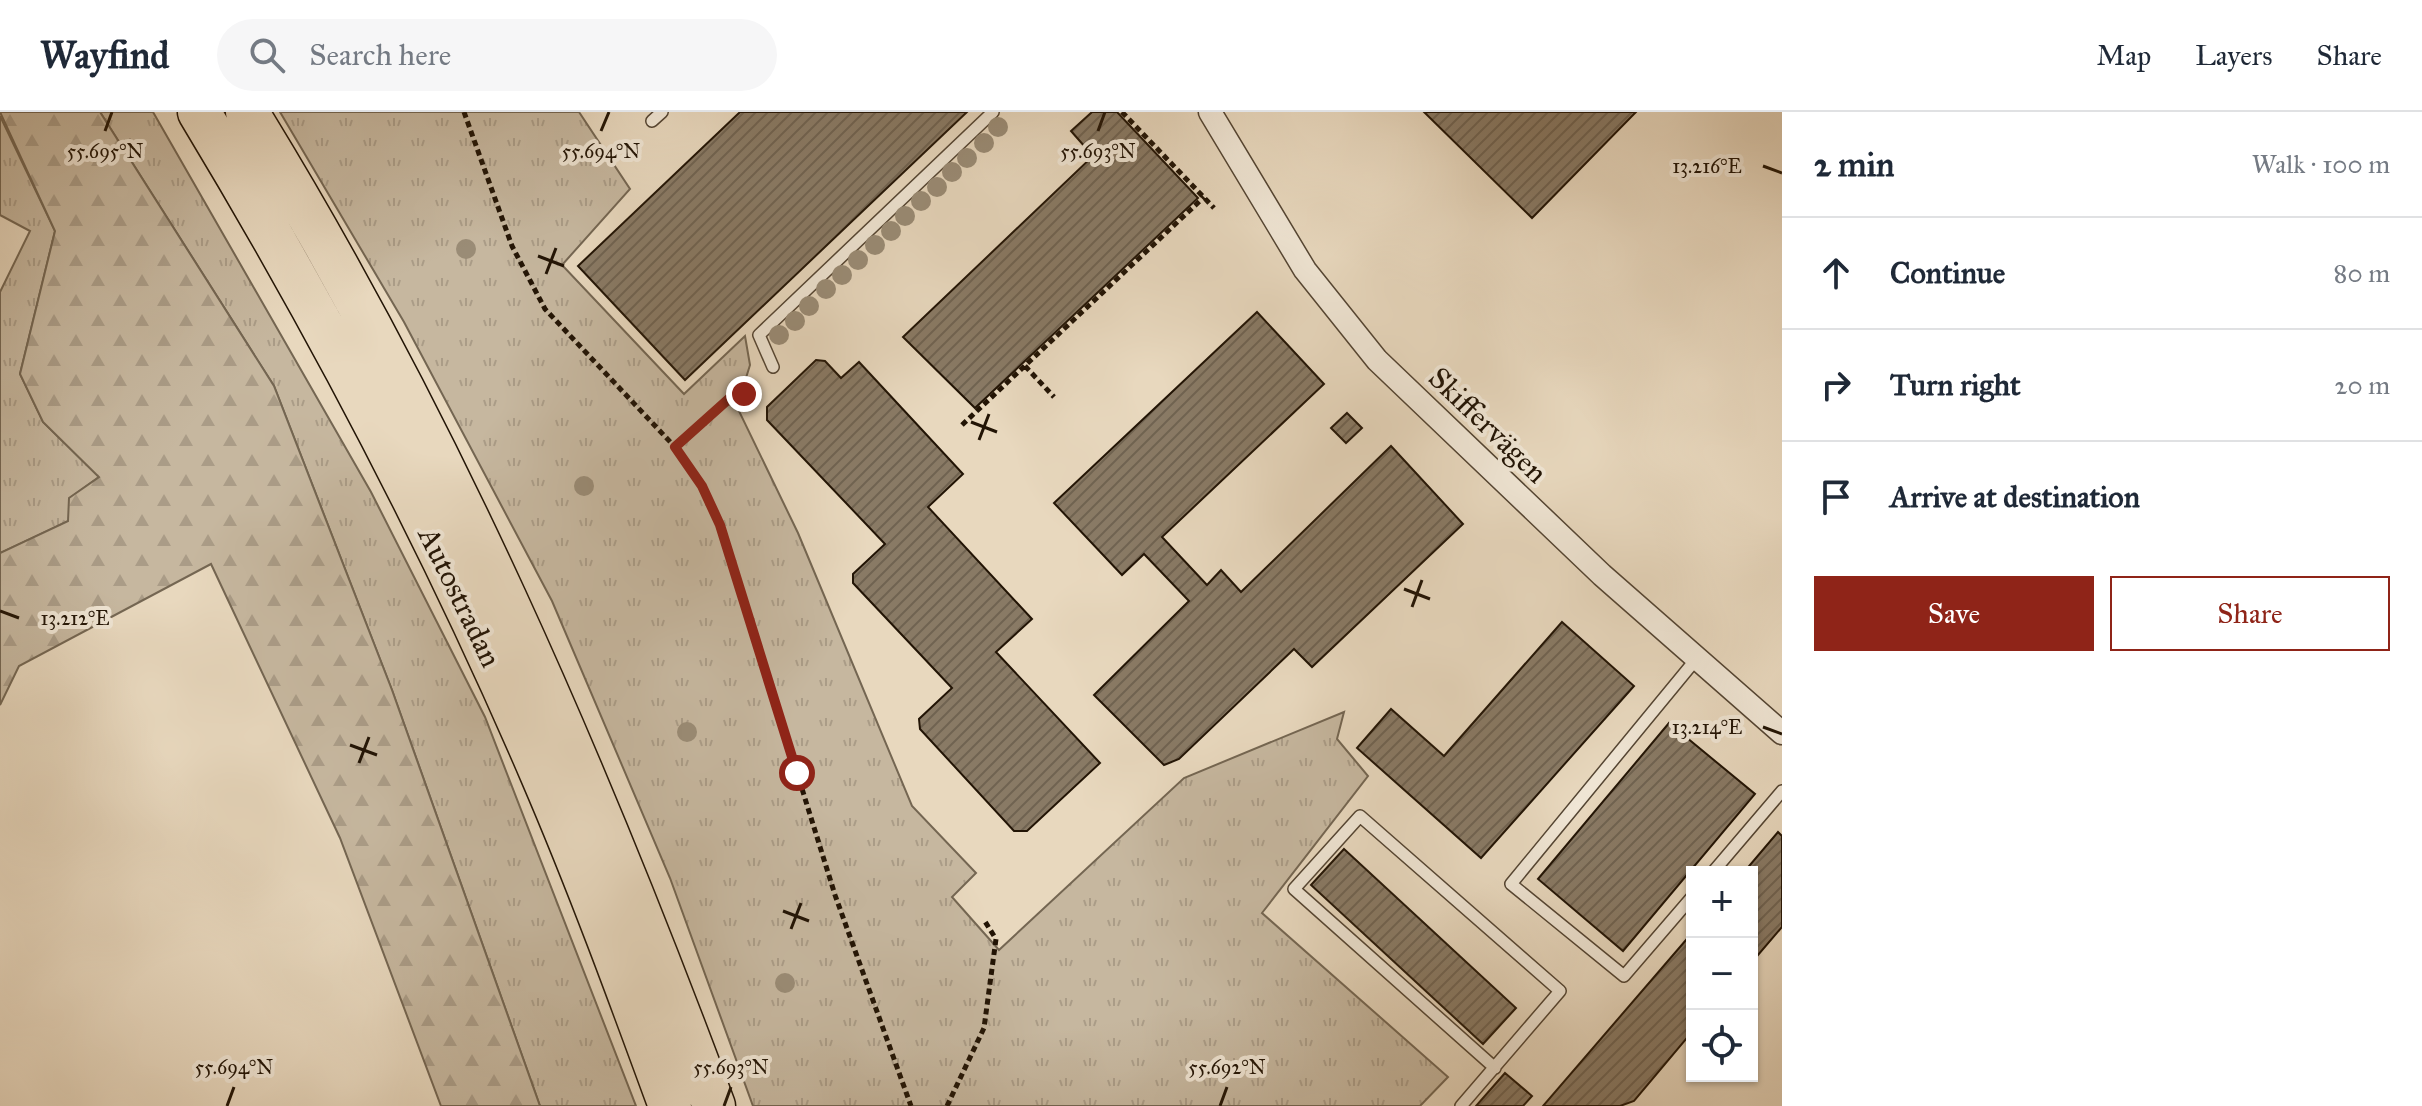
<!DOCTYPE html>
<html lang="en">
<head>
<meta charset="utf-8">
<style>
  :root { --surface:#fff; --page:#f6f6f7; --text:#1f2937; --muted:#747a83; --line:#e0e1e3; --accent:#8f2418 }
  body { margin:0; font-family:"IM FELL Great Primer",serif; background:var(--page); color:var(--text) }
  .controls { position:absolute; right:24px; bottom:24px; display:grid; overflow:hidden; border-radius:0px; box-shadow:0 2px 6px #0004 }
  .controls button { width:72px; height:72px; display:grid; place-items:center; padding:0; border:0; border-bottom:2px solid var(--line); background:var(--surface); color:var(--text); font:40px sans-serif }
  .stop { position:absolute; width:24px; height:24px; margin:-18px; border:6px solid #8f2418; border-radius:50%; background:#fff }
  .stop.end { background:#8f2418; border-color:#fff; box-shadow:0 2px 8px #0008 }
  .list { margin:0; padding:0; list-style:none }
  h2 { display:flex; justify-content:space-between; align-items:center; height:104px; margin:0; padding:0 32px; font-size:34px }
  h2 small { font-size:26px; font-weight:400; color:var(--muted) }
  .list li { display:grid; grid-template-columns:52px 1fr auto; gap:24px; align-items:center; box-sizing:border-box; height:112px; padding:0 32px; border-top:2px solid var(--line) }
  .list b { display:block; font-size:30px; white-space:nowrap }
  .list em { font-size:26px; font-style:normal; color:var(--muted) }
  .actions { display:flex; gap:16px; padding:24px 32px }
  .actions a { flex:1; padding:18px 0; border:2px solid var(--accent); border-radius:0px; text-align:center; font-size:28px; color:var(--accent) }
  .actions .main { background:var(--accent); color:#fff }
  .icon { flex:none; width:44px; height:44px; fill:none; stroke:currentColor; stroke-width:2; stroke-linecap:round; stroke-linejoin:round }
  .map { position:relative; flex:none; width:1782px; height:994px; overflow:hidden }
  header { display:flex; align-items:center; gap:48px; box-sizing:border-box; height:112px; padding:0 40px; background:var(--surface); border-bottom:2px solid var(--line) }
  header strong { font-size:38px }
  nav { display:flex; gap:44px; margin-inline-start:auto; font-size:28px }
  .search { width:560px; height:72px; background:var(--page); display:flex; align-items:center; gap:20px; box-sizing:border-box; padding:0 28px; border-radius:44px; color:var(--muted); font-size:30px }
  main { display:flex }
  aside { flex:1; background:var(--surface) }
  .map>svg:first-child { display:block }
  .grass { fill:url(#grass-tufts); stroke:#746652; stroke-width:2 }
  .forest { fill:url(#forest-firs); stroke:#746652; stroke-width:2 }
  .building { fill:url(#building-hatch); stroke:#221405; stroke-width:2 }
  .lines { fill:none; stroke-linecap:round; stroke-linejoin:round }
  .lane-casing { stroke:#544533; stroke-width:14 }
  .street-casing { stroke:#544533; stroke-width:25 }
  .highway-casing { stroke:#221405; stroke-width:45 }
  .path { stroke:#221405; stroke-width:5; stroke-dasharray:6 4; stroke-linecap:butt }
  .lane { stroke:#f0e6d5; stroke-width:11 }
  .street { stroke:#f0e6d5; stroke-width:22 }
  .highway { stroke:#e8d8be; stroke-width:42 }
  .tree { fill:#9a8c76 }
  .route { stroke:#8f2418; stroke-width:10 }
  .ticks { fill:none; stroke:#221405; stroke-width:3 }
  .labels { text-anchor:middle; stroke-width:8; stroke-linejoin:round; paint-order:stroke }
  .street-label { font-size:30px; fill:#221405; stroke:#f0e6d5 }
  .ticks-label { font-size:20px; text-anchor:middle; fill:#221405; stroke:#f0e6d5; stroke-width:8; stroke-linejoin:round; paint-order:stroke }
</style>
</head>
<body>
<header>
<strong>Wayfind</strong>
<div class="search"><svg class="icon" aria-label="search" viewBox="0 0 24 24"><circle cx="10" cy="10" r="6"/><path d="M15 15l6 6"/></svg>Search here</div>
<nav><a>Map</a><a>Layers</a><a>Share</a></nav>
</header>
<main>
<div class="map">
<svg width="1782" height="994" viewBox="0 0 1782 994">
  <defs>
    <pattern id="grass-tufts" width="24" height="20" patternUnits="userSpaceOnUse" patternTransform="scale(2)"><rect width="24" height="20" fill="#c6b79f"/><path d="M3 7l-1-3M5 7V3M7 7l1-3M15 17l-1-3M17 17v-4M19 17l1-3" fill="none" stroke="#aa9c87"/></pattern>
    <pattern id="forest-firs" width="22" height="20" patternUnits="userSpaceOnUse" patternTransform="scale(2)"><rect width="22" height="20" fill="#c6b79f"/><path d="M5 1l3.5 6h-7zM16 11l3.5 6h-7z" fill="#aa9c87"/></pattern>
    <pattern id="building-hatch" width="6" height="6" patternUnits="userSpaceOnUse" patternTransform="scale(2)"><rect width="6" height="6" fill="#897a65"/><path d="M-1 1l2-2M0 6l6-6M5 7l2-2" fill="none" stroke="#706351"/></pattern>
  </defs>
  <rect width="100%" height="100%" fill="#e8d8be"/>
  <filter id="stains"><feTurbulence type="fractalNoise" baseFrequency=".0025" numOctaves="4"/><feColorMatrix values="0 0 0 0 .2 0 0 0 0 .09 0 0 0 0 .02 0 0 0 .5 -.17"/></filter>
  <radialGradient id="worn" r=".72"><stop offset=".6" stop-color="#630" stop-opacity="0"/><stop offset="1" stop-color="#630" stop-opacity=".3"/></radialGradient>
  <!-- grass -->
  <path class="grass" d="M100,0H153L371,380L485,605L636,994H540L392,578L274,274Z
    M280,0H579L630,77L562,153L684,282L745,224L750,253L737,295L798,421L912,694L976,761L952,785L999,838L1184,666L1344,600L1337,627L1368,664L1262,801L1448,965L1420,994H753L670,766L552,489L404,210Z
    M0,4L55,119L20,262L43,310L99,365L70,386L69,409L0,441V180L30,119L0,103Z"/>
  <!-- forest -->
  <path class="forest" d="M0,0H100L274,274L392,578L540,994H441L340,726L211,452L19,554L0,593V441L68,409L69,386L99,365L43,310L20,262L55,119Z"/>
  <!-- building -->
  <path class="building" d="M740,0H967L685,268L578,154Z
    M1092,0H1117L1198,86L975,296L903,225L1093,44L1071,19Z
    M1424,0H1636L1532,106Z
    M1257,200L1324,272L1162,425L1207,473L1221,458L1241,480L1391,334L1463,412L1312,555L1294,537L1179,647L1164,653L1094,583L1189,489L1144,442L1122,463L1054,391Z
    M816,248L825,249L841,266L859,250L963,362L928,395L1032,507L996,540L1100,651L1027,719H1014L920,617L919,607L952,576L853,471V462L885,432L767,308V295Z
    M1347,301L1362,316L1346,331L1331,316Z
    M1562,510L1634,574L1481,746L1357,636L1391,597L1444,644Z
    M1669,611L1755,682L1623,839L1538,767Z
    M1778,720L1782,724V815L1752,850V760H1744Z
    M1344,737L1516,896L1483,932L1311,773Z
    M1692,821V920L1634,989L1620,994H1543Z
    M1505,961L1532,984L1523,994H1476Z"/>
  <g class="lines">
    <defs>
      <path id="lane" d="M652,9L662,0
        M773,255L759,223L993,0
        M1713,760L1782,679
        M1692,785L1624,864L1511,772L1697,546
        M1461,994L1560,879L1360,704L1294,777L1495,956"/>
      <path id="street" d="M1210,0L1305,158L1377,248L1602,463L1782,621"/>
      <path id="highway" d="M199,0C327,212 443,433 541,661C588,770 629,882 670,994
        M247,0C440,313 586,650 714,994"/>
    </defs>
    <!-- lane casing -->
    <use href="#lane" class="lane-casing"/>
    <!-- street casing -->
    <use href="#street" class="street-casing"/>
    <!-- highway casing -->
    <use href="#highway" class="highway-casing"/>
    <!-- path -->
    <path class="path" d="M464,0L512,134L545,197L675,335L702,374L720,413L835,783L911,994
      M1122,0L1214,96
      M1025,254L1054,285
      M962,313L1204,85
      M675,335L732,284L744,282
      M947,994L984,916L996,827L984,808"/>
    <!-- lane -->
    <use href="#lane" class="lane"/>
    <!-- street -->
    <use href="#street" class="street"/>
    <!-- highway -->
    <use href="#highway" class="highway"/>
  </g>
  <!-- trees -->
  <g class="tree">
    <circle cx="998" cy="15" r="10"/>
    <circle cx="984" cy="31" r="10"/>
    <circle cx="967" cy="46" r="10"/>
    <circle cx="952" cy="60" r="10"/>
    <circle cx="937" cy="75" r="10"/>
    <circle cx="921" cy="89" r="10"/>
    <circle cx="905" cy="104" r="10"/>
    <circle cx="891" cy="119" r="10"/>
    <circle cx="875" cy="133" r="10"/>
    <circle cx="466" cy="137" r="10"/>
    <circle cx="858" cy="148" r="10"/>
    <circle cx="842" cy="163" r="10"/>
    <circle cx="826" cy="177" r="10"/>
    <circle cx="809" cy="194" r="10"/>
    <circle cx="795" cy="209" r="10"/>
    <circle cx="779" cy="223" r="10"/>
    <circle cx="584" cy="374" r="10"/>
    <circle cx="687" cy="620" r="10"/>
    <circle cx="785" cy="871" r="10"/>
  </g>
  <g class="lines">
    <!-- route -->
    <path class="route" d="M744,282L732,284L675,335L702,374L720,413L797,661"/>
  </g>
  <!-- ticks -->
  <path class="ticks" d="M105,19L112,0M601,19L609,0M1098,19L1105,0M1763,54L1782,61M538,144L564,154M546,162L556,136M971,310L997,320M979,328L989,302M1404,477L1430,487M1412,495L1422,468M0,499L19,506M1763,615L1782,622M350,633L377,643M359,651L369,625M783,799L809,809M791,817L801,791M227,994L234,975M724,994L731,975M1220,994L1227,975"/>
  <g class="labels">
    <!-- street labels -->
    <g class="street-label">
      <text transform="translate(1488 313) rotate(44)" y="10">Skiffervägen</text>
      <text transform="translate(460 485) rotate(64)" y="10">Autostradan</text>
    </g>
  </g>
  <g class="ticks-label">
    <text x="601" y="46">55.694°N</text>
    <text x="1098" y="46">55.693°N</text>
    <text x="105" y="46">55.695°N</text>
    <text x="1707" y="61">13.216°E</text>
    <text x="75" y="513">13.212°E</text>
    <text x="1707" y="622">13.214°E</text>
    <text x="234" y="962">55.694°N</text>
    <text x="731" y="962">55.693°N</text>
    <text x="1227" y="962">55.692°N</text>
  </g>
  <rect width="100%" height="100%" filter="url(#stains)"/>
  <rect width="100%" height="100%" fill="url(#worn)"/>
</svg>
<div class="controls">
<button>+</button>
<button>−</button>
<button><svg class="icon" aria-label="locate" viewBox="0 0 24 24"><circle cx="12" cy="12" r="6"/><path d="M12 2v4M12 18v4M2 12h4M18 12h4"/></svg></button>
</div>
<div class="stop" style="left:797px;top:661px"></div>
<div class="stop end" style="left:744px;top:282px"></div>
</div>
<aside>
<h2>2 min<small>Walk · 100 m</small></h2>
<ul class="list">
<li><svg class="icon" aria-label="ahead" viewBox="0 0 24 24"><path d="M12 20V5M6 11l6-6 6 6"/></svg><div><b>Continue</b></div><em>80 m</em></li>
<li><svg class="icon" aria-label="right" viewBox="0 0 24 24"><path d="M7 20v-9h11M14 6l5 5-5 5"/></svg><div><b>Turn right</b></div><em>20 m</em></li>
<li><svg class="icon" aria-label="arrive" viewBox="0 0 24 24"><path d="M6 21V4h12l-3 4 3 4H6"/></svg><div><b>Arrive at destination</b></div></li>
</ul>
<div class="actions"><a class="main">Save</a><a>Share</a></div>
</aside>
</main>
</body>
</html>
